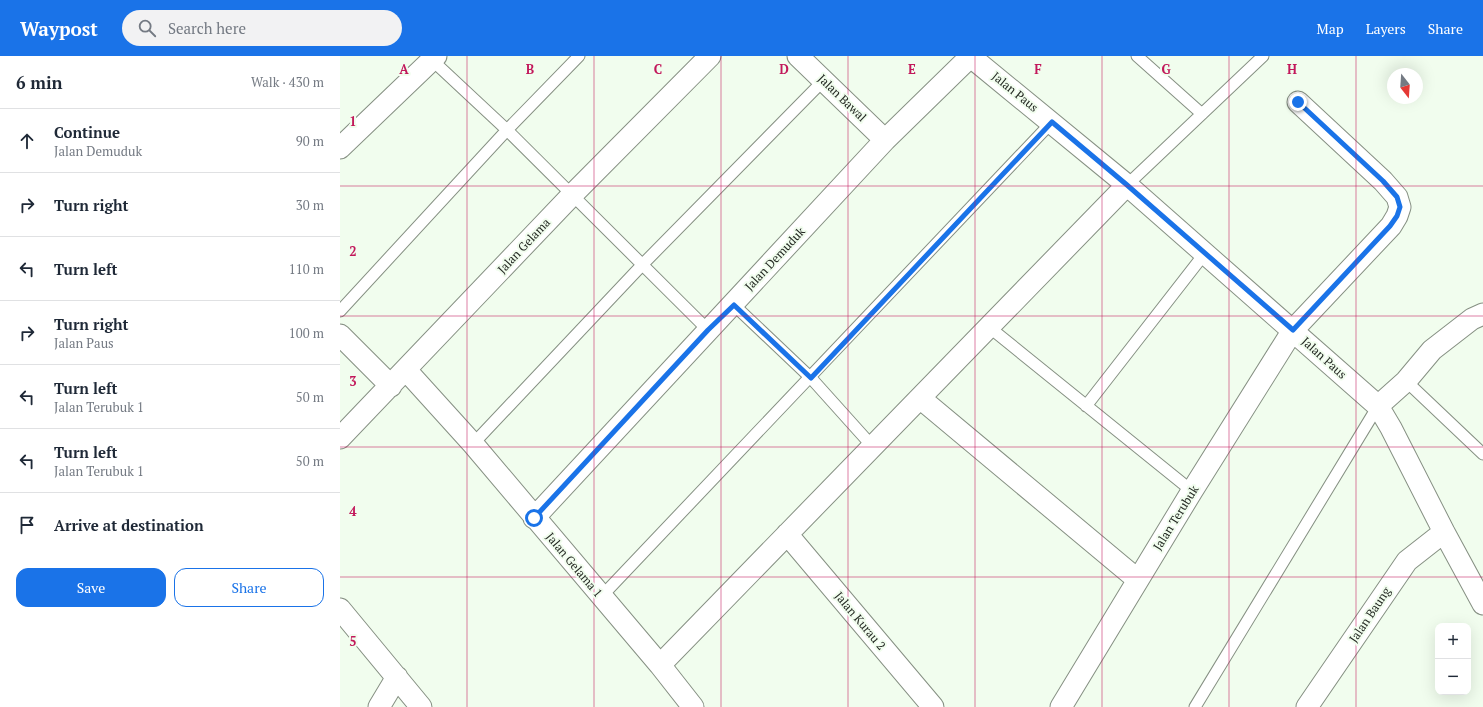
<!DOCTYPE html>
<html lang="en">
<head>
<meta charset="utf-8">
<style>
  :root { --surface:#fff; --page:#f2f2f3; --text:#1f2937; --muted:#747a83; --line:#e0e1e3; --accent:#1a73e8 }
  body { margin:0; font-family:"PT Serif",serif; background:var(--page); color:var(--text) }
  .controls { position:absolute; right:12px; bottom:12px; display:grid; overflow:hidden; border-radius:8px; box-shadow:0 4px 16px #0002 }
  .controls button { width:36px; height:36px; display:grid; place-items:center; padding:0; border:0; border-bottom:1px solid var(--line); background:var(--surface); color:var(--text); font:20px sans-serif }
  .compass { position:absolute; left:1047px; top:12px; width:36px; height:36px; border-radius:50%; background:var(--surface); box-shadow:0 4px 16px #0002; rotate:163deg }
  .stop { position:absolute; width:12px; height:12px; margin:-9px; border:3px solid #1a73e8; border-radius:50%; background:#fff }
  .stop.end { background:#1a73e8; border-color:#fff; box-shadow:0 1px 4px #0008 }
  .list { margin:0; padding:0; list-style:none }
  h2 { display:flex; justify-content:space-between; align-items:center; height:52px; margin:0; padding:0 16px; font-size:17px }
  h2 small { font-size:13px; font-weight:400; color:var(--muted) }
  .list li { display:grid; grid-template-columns:26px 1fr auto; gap:12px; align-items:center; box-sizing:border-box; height:64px; padding:0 16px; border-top:1px solid var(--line) }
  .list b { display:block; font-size:15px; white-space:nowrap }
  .list p { margin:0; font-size:13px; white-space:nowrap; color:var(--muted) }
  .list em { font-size:13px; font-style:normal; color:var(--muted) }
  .actions { display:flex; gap:8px; padding:12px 16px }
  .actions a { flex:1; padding:9px 0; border:1px solid var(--accent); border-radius:12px; text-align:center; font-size:14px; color:var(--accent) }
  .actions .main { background:var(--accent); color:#fff }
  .icon { flex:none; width:22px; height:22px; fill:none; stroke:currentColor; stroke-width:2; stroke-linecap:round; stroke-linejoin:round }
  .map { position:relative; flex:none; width:1143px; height:651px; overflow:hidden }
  header { display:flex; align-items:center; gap:24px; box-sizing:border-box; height:56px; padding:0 20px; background:var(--accent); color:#fff }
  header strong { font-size:19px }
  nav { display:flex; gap:22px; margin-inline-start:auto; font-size:14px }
  .search { width:280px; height:36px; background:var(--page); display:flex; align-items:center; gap:10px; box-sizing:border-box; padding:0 14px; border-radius:22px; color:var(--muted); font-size:15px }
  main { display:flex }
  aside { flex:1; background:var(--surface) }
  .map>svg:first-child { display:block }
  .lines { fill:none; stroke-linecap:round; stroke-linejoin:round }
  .service-casing { stroke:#869083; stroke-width:13 }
  .minor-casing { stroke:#869083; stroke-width:23 }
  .service { stroke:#fff; stroke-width:11 }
  .minor { stroke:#fff; stroke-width:21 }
  .route { stroke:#1a73e8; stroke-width:5 }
  .grid { fill:none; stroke:#c2185b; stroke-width:1; stroke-opacity:0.55 }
  .labels { text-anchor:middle; stroke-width:4; stroke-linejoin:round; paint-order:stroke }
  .street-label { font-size:12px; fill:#242923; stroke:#f1fdee }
  .grid-label { font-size:13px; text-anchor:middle; font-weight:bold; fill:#c2185b; stroke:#f1fdee; stroke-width:4; stroke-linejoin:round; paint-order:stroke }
</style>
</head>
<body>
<header>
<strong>Waypost</strong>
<div class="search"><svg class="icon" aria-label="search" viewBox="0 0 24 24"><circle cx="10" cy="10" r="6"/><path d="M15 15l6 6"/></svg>Search here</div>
<nav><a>Map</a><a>Layers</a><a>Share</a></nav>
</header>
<main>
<aside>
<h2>6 min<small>Walk · 430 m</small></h2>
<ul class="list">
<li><svg class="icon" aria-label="ahead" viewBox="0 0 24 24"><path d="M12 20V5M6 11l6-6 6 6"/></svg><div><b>Continue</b><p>Jalan Demuduk</p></div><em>90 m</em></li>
<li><svg class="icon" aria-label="right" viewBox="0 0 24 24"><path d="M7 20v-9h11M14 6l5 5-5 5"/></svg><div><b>Turn right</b></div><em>30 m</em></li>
<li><svg class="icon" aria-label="left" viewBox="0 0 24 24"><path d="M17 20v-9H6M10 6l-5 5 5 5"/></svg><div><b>Turn left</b></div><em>110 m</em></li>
<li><svg class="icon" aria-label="right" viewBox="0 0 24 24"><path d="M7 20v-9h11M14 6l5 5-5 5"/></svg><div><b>Turn right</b><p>Jalan Paus</p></div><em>100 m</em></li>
<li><svg class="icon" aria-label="left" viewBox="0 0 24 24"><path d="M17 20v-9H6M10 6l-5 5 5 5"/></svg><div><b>Turn left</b><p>Jalan Terubuk 1</p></div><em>50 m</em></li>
<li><svg class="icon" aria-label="left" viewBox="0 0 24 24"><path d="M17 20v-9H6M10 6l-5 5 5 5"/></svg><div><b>Turn left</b><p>Jalan Terubuk 1</p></div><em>50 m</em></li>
<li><svg class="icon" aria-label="arrive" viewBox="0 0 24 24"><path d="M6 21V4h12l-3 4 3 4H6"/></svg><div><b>Arrive at destination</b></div></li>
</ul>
<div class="actions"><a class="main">Save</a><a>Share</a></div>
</aside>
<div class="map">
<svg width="1143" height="651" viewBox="0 0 1143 651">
  <rect width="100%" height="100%" fill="#f1fdee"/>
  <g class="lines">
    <defs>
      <path id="service" d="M797,0L862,58
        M92,4L167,74L368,274
        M787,129L923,0
        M394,249L471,322L533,391
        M0,255L167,74L239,0
        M649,271L852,435
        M1066,325L1143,398
        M746,350L865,197
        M133,388L303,208L484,24
        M261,541L712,66
        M855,651L1038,350"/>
      <path id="minor" d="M458,0L545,84
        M631,1L787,129L1038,350L1051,372L1104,476L1143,548
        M0,92L96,0
        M0,279L51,330
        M66,314L133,388L320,609L353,651
        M580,342L798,524
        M1038,350L1066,325L1092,294L1132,263L1143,258
        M0,382L232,139L370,0
        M194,462L545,84L631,0
        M447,478L593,651
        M0,553L81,651
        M320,609L787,129
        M39,651L57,621
        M721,651L852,435L953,274L1051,170L1057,160L1060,151L1057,141L1043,125L958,46
        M967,651L1067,505L1104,476"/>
    </defs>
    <!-- service casing -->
    <use href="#service" class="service-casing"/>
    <!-- minor casing -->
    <use href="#minor" class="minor-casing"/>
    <!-- service -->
    <use href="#service" class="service"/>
    <!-- minor -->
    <use href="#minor" class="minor"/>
  </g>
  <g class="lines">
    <!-- route -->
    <path class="route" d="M194,462L368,274L394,249L471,322L712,66L787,129L953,274L1050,170L1057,160L1060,151L1057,141L1043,125L958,46"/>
  </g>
  <!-- grid -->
  <path class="grid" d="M127,0V651M254,0V651M381,0V651M508,0V651M635,0V651M762,0V651M889,0V651M1016,0V651M0,130H1143M0,260H1143M0,391H1143M0,521H1143"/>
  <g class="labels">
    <!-- street labels -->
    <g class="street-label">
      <text transform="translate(675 36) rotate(39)" y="4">Jalan Paus</text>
      <text transform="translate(502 42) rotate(44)" y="4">Jalan Bawal</text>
      <text transform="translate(184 190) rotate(-47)" y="4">Jalan Gelama</text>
      <text transform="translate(435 203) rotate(-47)" y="4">Jalan Demuduk</text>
      <text transform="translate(984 302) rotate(42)" y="4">Jalan Paus</text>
      <text transform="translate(836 462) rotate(-58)" y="4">Jalan Terubuk</text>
      <text transform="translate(234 509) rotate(50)" y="4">Jalan Gelama 1</text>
      <text transform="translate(1030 559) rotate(-56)" y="4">Jalan Baung</text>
      <text transform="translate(520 565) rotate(50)" y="4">Jalan Kurau 2</text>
    </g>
  </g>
  <g class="grid-label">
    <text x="64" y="18">A</text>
    <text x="190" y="18">B</text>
    <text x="318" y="18">C</text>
    <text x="444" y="18">D</text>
    <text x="572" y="18">E</text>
    <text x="698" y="18">F</text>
    <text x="826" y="18">G</text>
    <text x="952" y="18">H</text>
    <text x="13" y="70">1</text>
    <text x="13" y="200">2</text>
    <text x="13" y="330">3</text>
    <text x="13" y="460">4</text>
    <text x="13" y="590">5</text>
  </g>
</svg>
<div class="controls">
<button>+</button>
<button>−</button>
</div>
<svg class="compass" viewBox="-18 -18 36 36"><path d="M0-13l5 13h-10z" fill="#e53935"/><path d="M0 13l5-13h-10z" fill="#747a83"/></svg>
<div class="stop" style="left:194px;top:462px"></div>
<div class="stop end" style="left:958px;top:46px"></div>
</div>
</main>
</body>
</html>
